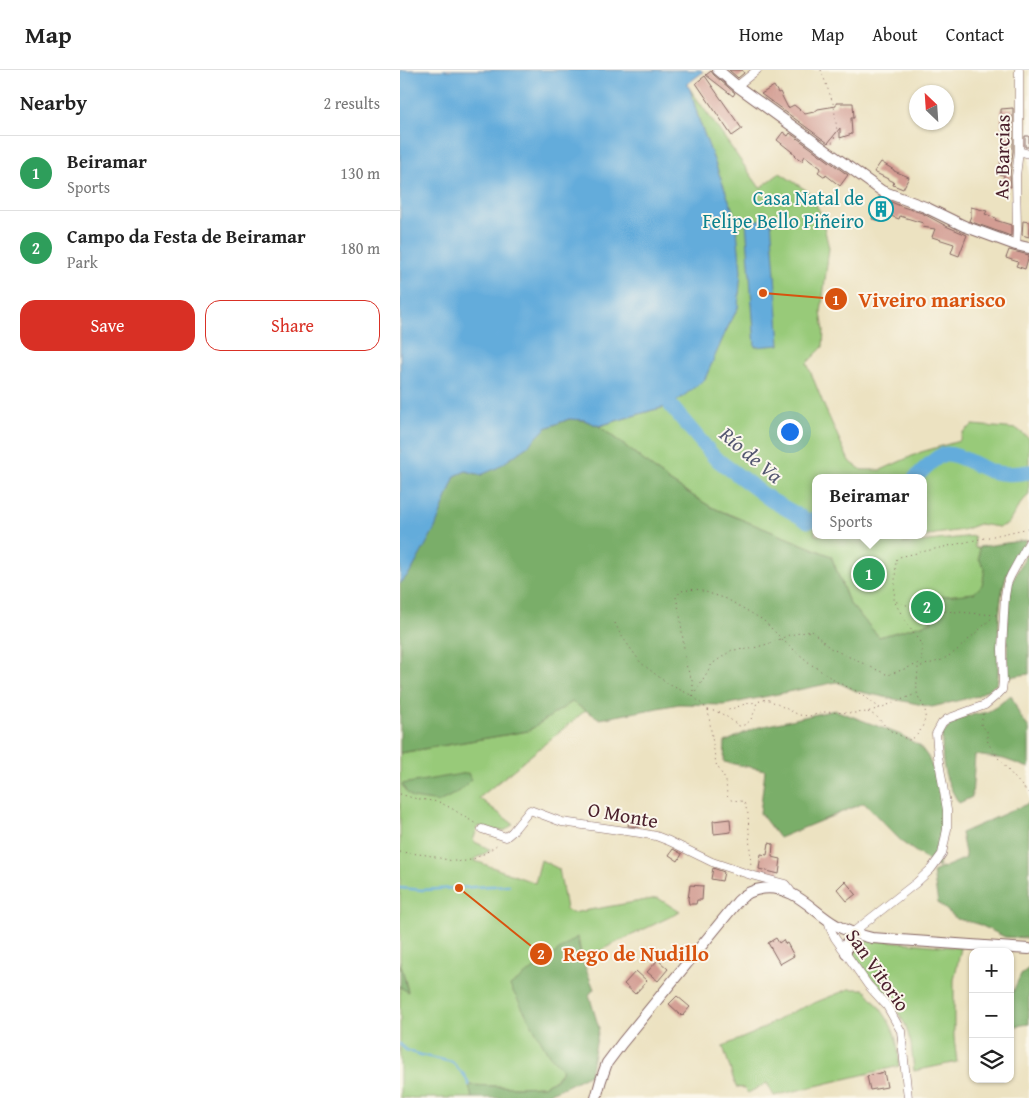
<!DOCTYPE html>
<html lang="en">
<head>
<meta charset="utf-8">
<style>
  :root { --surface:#fff; --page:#f6f6f6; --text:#222; --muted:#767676; --line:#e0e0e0; --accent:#d93025 }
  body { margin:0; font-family:"Gentium Book Plus",serif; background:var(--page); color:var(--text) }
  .controls { position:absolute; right:15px; bottom:15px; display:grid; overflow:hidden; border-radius:10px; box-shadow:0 1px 4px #0004 }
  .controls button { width:45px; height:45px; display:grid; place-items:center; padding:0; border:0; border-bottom:1px solid var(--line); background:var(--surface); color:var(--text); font:25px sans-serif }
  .compass { position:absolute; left:509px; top:15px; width:45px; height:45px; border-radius:50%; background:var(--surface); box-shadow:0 1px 4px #0004; rotate:335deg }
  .you { position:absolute; left:389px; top:361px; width:18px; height:18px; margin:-12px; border:4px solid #fff; border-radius:50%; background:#1a73e8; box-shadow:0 0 0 8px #1a73e833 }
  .badge { display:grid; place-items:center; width:32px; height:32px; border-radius:50%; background:var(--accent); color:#fff; font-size:16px; font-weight:700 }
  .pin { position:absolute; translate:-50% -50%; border:2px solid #fff; box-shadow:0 1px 5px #0006 }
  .popup { position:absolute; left:412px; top:404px; width:115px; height:65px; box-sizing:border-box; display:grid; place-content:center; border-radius:10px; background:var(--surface); filter:drop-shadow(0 1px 4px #0005); font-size:16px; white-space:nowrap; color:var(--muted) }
  .popup b { font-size:19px; color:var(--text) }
  .popup::after { content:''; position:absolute; left:50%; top:100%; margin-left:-10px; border:10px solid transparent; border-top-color:var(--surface) }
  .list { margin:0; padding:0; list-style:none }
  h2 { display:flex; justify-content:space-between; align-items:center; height:65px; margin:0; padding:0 20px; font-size:21px }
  h2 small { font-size:16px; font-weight:400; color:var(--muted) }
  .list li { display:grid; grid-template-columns:32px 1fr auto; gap:15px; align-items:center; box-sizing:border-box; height:75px; padding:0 20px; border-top:1px solid var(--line) }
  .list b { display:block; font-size:19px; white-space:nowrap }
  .list p { margin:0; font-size:16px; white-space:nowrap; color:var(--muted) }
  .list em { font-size:16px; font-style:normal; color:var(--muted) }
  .actions { display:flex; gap:10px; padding:15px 20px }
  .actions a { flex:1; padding:11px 0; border:1px solid var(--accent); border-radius:15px; text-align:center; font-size:18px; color:var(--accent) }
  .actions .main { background:var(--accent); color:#fff }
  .icon { flex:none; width:28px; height:28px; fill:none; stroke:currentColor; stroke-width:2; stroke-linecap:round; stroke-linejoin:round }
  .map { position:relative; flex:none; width:629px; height:1028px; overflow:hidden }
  header { display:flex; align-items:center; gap:30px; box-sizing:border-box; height:70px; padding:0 25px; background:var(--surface); border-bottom:1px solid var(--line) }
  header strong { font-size:24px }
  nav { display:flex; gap:28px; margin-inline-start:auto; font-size:18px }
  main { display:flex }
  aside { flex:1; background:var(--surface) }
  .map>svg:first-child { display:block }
  .green { fill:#98ca79; stroke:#717452; fill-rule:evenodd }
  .forest { fill:#7aae69; stroke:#62664a }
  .water { fill:#64acdb; stroke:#576683 }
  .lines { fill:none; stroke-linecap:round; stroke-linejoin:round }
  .stream { stroke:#64acdb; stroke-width:2.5 }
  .river { stroke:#64acdb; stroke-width:15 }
  .building { fill:#d39d93 }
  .minor-casing { stroke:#836360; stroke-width:9 }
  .tertiary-casing { stroke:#836360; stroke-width:12 }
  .path { stroke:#836360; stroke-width:1; stroke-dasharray:1 4; stroke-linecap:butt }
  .minor { stroke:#fff; stroke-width:8 }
  .tertiary { stroke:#fff; stroke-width:10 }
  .labels { text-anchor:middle; stroke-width:4; stroke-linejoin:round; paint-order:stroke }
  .street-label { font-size:20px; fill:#4a1f2b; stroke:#fbf7ec }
  .culture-label { font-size:20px; fill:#0d838f; stroke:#fbf7ec; text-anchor:end }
  .water-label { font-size:21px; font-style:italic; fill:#545771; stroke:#fbf7ec }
  .leader { fill:none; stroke:#d8530f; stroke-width:2 }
  .callout-dot { fill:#d8530f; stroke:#fbf7ec; stroke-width:2 }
  .mark-label { font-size:15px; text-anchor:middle; font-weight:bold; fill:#fff }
  .callout-label { font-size:21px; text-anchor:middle; font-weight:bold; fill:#d8530f; stroke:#fbf7ec; stroke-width:4; stroke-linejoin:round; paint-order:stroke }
</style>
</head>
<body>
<header>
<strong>Map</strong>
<nav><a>Home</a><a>Map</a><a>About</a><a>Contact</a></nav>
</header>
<main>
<aside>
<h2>Nearby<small>2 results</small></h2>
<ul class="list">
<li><span class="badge" style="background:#2e9e5b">1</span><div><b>Beiramar</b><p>Sports</p></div><em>130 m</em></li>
<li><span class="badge" style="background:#2e9e5b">2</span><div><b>Campo da Festa de Beiramar</b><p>Park</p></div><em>180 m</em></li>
</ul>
<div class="actions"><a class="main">Save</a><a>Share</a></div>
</aside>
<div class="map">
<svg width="629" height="1028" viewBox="0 0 629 1028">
  <rect width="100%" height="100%" fill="#fbf7ec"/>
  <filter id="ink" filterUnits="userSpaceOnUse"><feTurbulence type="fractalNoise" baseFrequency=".02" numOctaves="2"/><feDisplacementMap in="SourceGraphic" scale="10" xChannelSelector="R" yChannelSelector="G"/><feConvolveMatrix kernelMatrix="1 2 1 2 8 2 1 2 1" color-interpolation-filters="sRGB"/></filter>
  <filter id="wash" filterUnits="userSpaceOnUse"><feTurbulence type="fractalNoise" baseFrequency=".0096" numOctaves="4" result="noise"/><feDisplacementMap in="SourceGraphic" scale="20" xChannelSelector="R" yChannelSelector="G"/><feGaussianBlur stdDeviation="1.12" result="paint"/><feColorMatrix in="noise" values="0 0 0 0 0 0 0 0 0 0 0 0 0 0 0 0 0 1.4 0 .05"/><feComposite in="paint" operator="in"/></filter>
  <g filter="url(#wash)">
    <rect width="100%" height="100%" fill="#ece2c1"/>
    <!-- green -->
    <path class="green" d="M290,19L360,118L380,103L409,122L421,144L429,178L421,243L424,260L423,277L407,293L425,338L449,391L462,400H481L521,382L559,371L563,362L573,355L617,359L629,368V425C620,432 614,444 608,454L599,457L579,454L563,460L535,464L502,474L574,466L575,478L590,476L616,488C613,493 609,499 607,505C596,536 599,573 598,606L532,552L479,567L449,533L431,486L311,437L269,411L233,382L199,356L253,340L271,336L326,261L338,238L299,50ZM415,408H523V465H415Z
      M172,632L186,640L79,728L113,754L106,760L98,761L78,756L73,771L91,780L73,790L135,813L141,790L159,799L166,839L172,843L258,828L280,842L182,889L178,867L157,992L163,999L156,1009L144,1016L117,1017L69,1015L72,1028H0V917L8,921L0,891V683L128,661Z
      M458,868L561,878L554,910V967L557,992L514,1001L511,974L506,956L492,932L460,896L452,882L453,872Z
      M449,919H464C487,945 499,961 499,996L374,1026L367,1013L348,1023L343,1018L336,1017L323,976L352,964L394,941Z"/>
    <!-- forest -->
    <path class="forest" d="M169,349L184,350L199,356L233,382L269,411L311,437L431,486L449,533L479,567L532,552L525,544L527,533L534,527L574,523L582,515L585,499L579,489V477L627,470C620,481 612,492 607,504C596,533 599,574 598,606L597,614L577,626L532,637L456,621L437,612L324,635L279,634L200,649L172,632L128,661L0,683V514L12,500L55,406L66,401L81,405L128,376L146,358Z
      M629,479V604L607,607L608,528L611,514Z
      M611,625L620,646L629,658V698L604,689L575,685L572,727L559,733C543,707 542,695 542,665L553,652L567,646L587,642L596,637Z
      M435,640L501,665L520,676L528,687L544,725L543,759L539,783V798L503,773L464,733L379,768L360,743L365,700L324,692L325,672L355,658Z
      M68,703L71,710L60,721L39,732L13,728L6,722L2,714Z
      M629,733V868L605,867L578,854L557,849L538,833L533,802L566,788L561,763Z
      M177,867L182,889L194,919L189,925L199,958L190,1004C171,1014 150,1026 128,1028C109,1028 90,1028 72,1028L69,1015L117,1017L144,1016L156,1009L163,1000L149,985L110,916Z
      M0,891L8,922L0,917Z
      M629,898V954L610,957V928L621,904Z"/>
    <!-- water -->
    <path class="water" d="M0,0H301L303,2L287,14L290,19L299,50L336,149L341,201L338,238L326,261L305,309L271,336L253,340L199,356L184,350L169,349L146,358L128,376L97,398L81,405L66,401L55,406L35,458L12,500L0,514Z
      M371,149L380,275L355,277L346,151Z"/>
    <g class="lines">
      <!-- stream -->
      <path class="stream" d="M0,818L22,820L109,815
        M0,974L6,980L21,985L52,992L65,1006L69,1015"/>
      <!-- river -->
      <path class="river" d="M271,336L315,388L371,430L408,451L415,449
        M515,408C522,401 533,389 542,385C553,380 578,397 590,401C602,405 616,404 629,402"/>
    </g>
    <g id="blocks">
      <!-- building -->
      <path class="building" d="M329,0H342L344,3L338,8Z
        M311,1L314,5L335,23L333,26L306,5Z
        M305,6L342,59L332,66L296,13Z
        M374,16L378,23L380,22L388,38L394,35L405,44L414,42L418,39L436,36V33H453L454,48H451L452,64L440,68V58L428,73L361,24Z
        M613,38V81L610,105L611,117L603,116L604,105L598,104V98H600L602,79H605L604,58L601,57V39Z
        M383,62L388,66L390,63L448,105L440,116L426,105L425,107L418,102L421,98L405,86L402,91L395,86L396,85L377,70Z
        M625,66H629V77H625Z
        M481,92L494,100V101L509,107L503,119L493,115L494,112L474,102Z
        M479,127L503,137L522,143L548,157L567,165L559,186L551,183L554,174L532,167L535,159L522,157L523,153L500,146L499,149L488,145L487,148L484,147L482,152L472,149Z
        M571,137L587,141L585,144L596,148L595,150L611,155V166L569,151L571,146Z
        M623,151L629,152V167L622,165Z
        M609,180L629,185L625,199L616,196L618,192L606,188Z
        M230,744L240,745L239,757L228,756Z
        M330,749L331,762L314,764L313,751Z
        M369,773L373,774L372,787L381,789L379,804L359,799L361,784L367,785Z
        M273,779L282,784L278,791L269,785Z
        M313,798L324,802L322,811L311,809Z
        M445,811L456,824L447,831L437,819Z
        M290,815L303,816L302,830H297L296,834H289L288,829Z
        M376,868L379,873L383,870L385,874L387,873L394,886L380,894L368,873Z
        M258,890L268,899L258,911L247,902Z
        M236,901L247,911L235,924L224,914Z
        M277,926L290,937L282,946L269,934Z
        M484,1002L487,1017L470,1020L467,1006Z"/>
    </g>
  </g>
  <g filter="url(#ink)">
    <use href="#blocks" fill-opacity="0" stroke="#836360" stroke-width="1"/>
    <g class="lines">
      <defs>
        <path id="minor" d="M337,16L357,0
          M619,81L629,84
          M616,175L617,160L616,106L619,81V0
          M82,759L106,767L112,762L130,740L162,752L240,763L256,766L269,771L312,792L351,805L385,814L390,820L391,823
          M428,850L431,860L435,868L468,915L487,936L501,961L508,1028
          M452,863L516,813L531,799L542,784L547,759V740L538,686L536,664L542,653L547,649L585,635L598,624L602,620L603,612L602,579L605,526L607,514L611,505L629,472"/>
        <path id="tertiary" d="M318,0L337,16L482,121L525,137L564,156L616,175L629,178
          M446,883V875L452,863
          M196,1028L201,1010L207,993L222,973L338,831C352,816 374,815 392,824C408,832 420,846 436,855C447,862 460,865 472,868L629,879"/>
      </defs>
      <!-- minor casing -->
      <use href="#minor" class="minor-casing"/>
      <!-- tertiary casing -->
      <use href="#tertiary" class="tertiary-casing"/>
      <!-- path -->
      <path class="path" d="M421,0L434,36L437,61L432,73
        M519,538L516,533L520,520
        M596,545L519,539L494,531L496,490L499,487L629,458
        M215,553L221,565L241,593L268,614L293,626L308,640L316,694L326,711L327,726L331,730L341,731L344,732L348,744L351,797
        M293,626V613L286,595L280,545L276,527L281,521L296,519L327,529L363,550L386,573L412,595L437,612L456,621L480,638
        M293,626L312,594L332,580L350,579L371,573L389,565L412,561L430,578L488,605L518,594L522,591V575L507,554L494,531
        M308,640C323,642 328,648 339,656C352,655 354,643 357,632L367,629L399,645L410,646L424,642L455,643L467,642L480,638L516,624
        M319,642H323L345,634L356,632
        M468,642L476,646L489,660L509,670C520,667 527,650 525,640C523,633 517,628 517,621C516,613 518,605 518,597L542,590L555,582L594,546
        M583,644L581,655L587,661C587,663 587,666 587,669C590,682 619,712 629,724
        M0,724L13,728L39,732L51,738L76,754
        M0,782C9,783 18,784 27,785C42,788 58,795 73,789C83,785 92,779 99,773"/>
      <!-- minor -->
      <use href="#minor" class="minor"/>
      <!-- tertiary -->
      <use href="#tertiary" class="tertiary"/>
    </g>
  </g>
  <!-- icons -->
  <defs>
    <symbol id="building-ring" viewBox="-11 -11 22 22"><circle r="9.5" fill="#fbf7ec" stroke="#0f9aa8" stroke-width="1.5"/><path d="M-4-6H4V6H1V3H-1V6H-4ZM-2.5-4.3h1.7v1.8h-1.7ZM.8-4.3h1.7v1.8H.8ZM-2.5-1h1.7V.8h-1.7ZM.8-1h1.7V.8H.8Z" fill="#0f9aa8"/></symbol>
  </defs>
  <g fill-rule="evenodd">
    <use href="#building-ring" x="467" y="125" width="28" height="28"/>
  </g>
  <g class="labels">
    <!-- street labels -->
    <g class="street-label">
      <text transform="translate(602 87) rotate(-89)" y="7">As Barcias</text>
      <text transform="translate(223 745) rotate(10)" y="7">O Monte</text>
      <text transform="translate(478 900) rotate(55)" y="7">San Vitorio</text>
    </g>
    <!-- culture labels -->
    <g class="culture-label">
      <text x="464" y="135">Casa Natal de<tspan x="464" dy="23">Felipe Bello Piñeiro</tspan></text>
    </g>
    <!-- water labels -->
    <g class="water-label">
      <text transform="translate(351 385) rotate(40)" y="7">Río de Va</text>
    </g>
  </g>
  <!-- callouts -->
  <path class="leader" d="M363 223L436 229M59 818L141 884"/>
  <g class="callout-dot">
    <circle cx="363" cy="223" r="5"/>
    <circle cx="59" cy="818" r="5"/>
    <circle cx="436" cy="229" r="12"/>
    <circle cx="141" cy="884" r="12"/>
  </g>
  <g class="mark-label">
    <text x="436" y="235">1</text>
    <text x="141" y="889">2</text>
  </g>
  <g class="callout-label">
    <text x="532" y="237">Viveiro marisco</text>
    <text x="236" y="891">Rego de Nudillo</text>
  </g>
</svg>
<div class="controls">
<button>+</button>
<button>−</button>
<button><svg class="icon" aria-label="layers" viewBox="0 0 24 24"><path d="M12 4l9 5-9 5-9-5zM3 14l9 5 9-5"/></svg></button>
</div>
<svg class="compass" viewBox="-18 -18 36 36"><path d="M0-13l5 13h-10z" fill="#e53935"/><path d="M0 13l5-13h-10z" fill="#767676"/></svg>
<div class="you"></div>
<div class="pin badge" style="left:469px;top:504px;background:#2e9e5b">1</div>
<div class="popup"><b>Beiramar</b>Sports</div>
<div class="pin badge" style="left:527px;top:537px;background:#2e9e5b">2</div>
</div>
</main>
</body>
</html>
